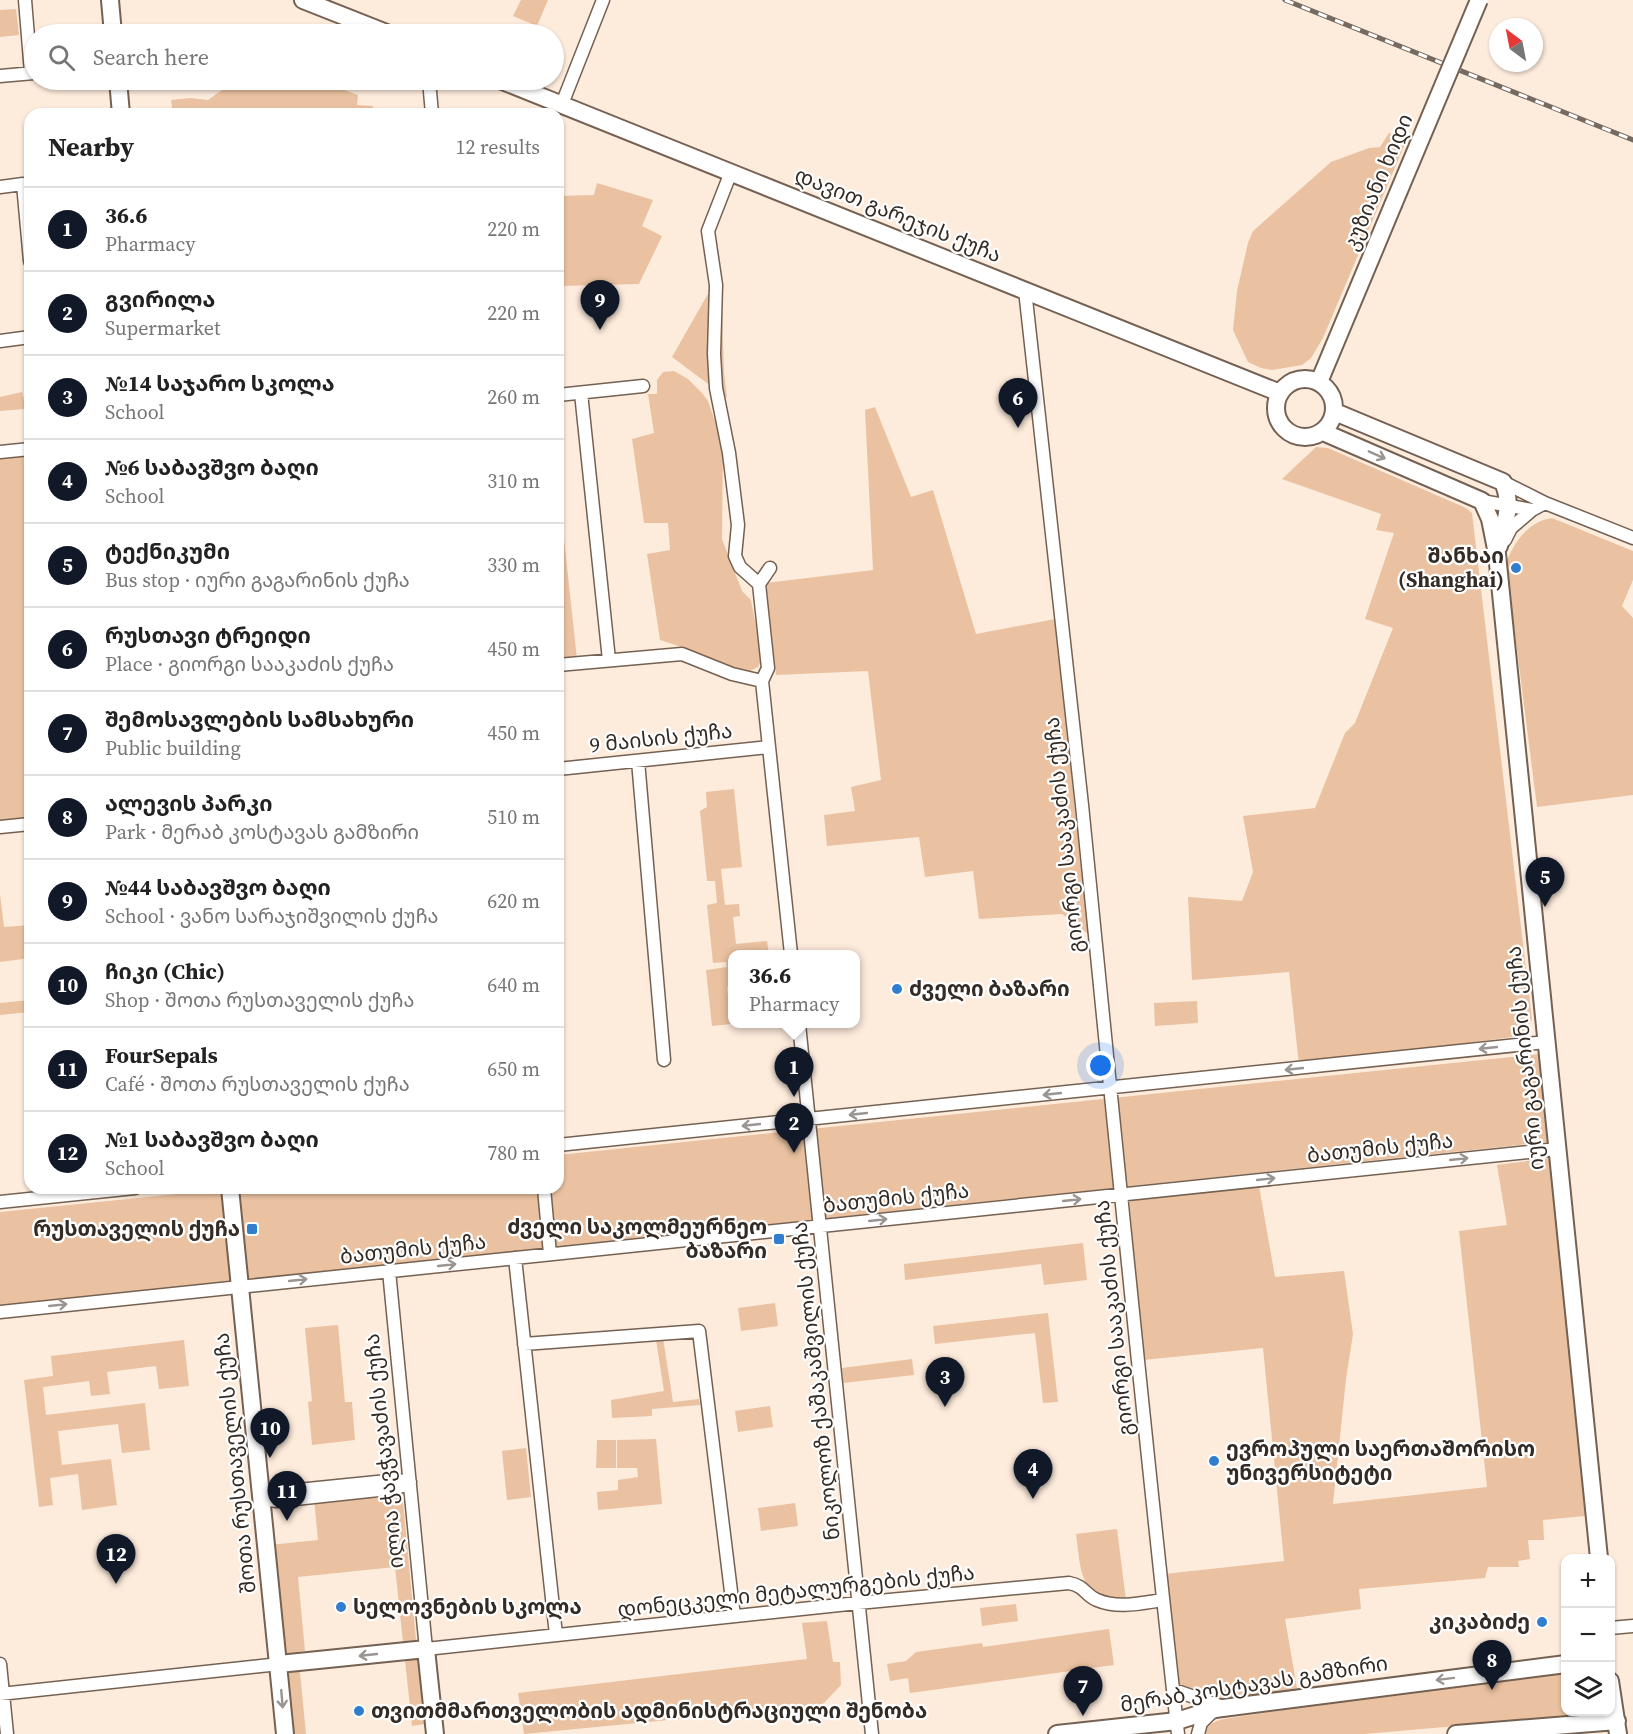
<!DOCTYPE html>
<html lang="en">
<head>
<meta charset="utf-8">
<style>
  :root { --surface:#fff; --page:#f6f6f6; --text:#222; --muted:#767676; --line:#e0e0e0; --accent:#111827 }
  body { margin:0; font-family:"Source Serif 4","Noto Sans Georgian",serif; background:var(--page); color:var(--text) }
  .controls { position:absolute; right:18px; bottom:18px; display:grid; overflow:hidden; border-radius:12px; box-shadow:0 2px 4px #0004 }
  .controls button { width:54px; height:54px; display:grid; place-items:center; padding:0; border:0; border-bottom:2px solid var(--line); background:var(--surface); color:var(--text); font:30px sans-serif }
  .compass { position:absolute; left:1489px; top:18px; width:54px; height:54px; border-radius:50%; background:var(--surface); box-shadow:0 2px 4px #0004; rotate:328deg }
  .you { position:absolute; left:1101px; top:1066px; width:21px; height:21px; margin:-15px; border:4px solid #fff; border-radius:50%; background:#1a73e8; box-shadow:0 0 0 9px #1a73e833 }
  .badge { display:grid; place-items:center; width:39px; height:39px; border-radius:50%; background:var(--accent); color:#fff; font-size:20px; font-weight:700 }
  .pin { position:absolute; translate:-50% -50px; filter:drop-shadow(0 2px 3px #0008) }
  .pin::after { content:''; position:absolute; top:32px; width:21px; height:18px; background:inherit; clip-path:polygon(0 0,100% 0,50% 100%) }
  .popup { position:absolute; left:728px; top:950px; width:132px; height:78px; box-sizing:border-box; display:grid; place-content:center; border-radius:12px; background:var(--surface); filter:drop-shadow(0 2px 4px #0005); font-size:20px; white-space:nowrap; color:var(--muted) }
  .popup b { font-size:22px; color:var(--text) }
  .popup::after { content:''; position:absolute; left:50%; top:100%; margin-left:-12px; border:12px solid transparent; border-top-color:var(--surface) }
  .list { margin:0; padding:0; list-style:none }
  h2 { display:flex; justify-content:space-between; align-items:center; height:78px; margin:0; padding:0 24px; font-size:26px }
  h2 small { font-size:20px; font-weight:400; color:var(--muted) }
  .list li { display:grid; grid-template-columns:39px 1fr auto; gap:18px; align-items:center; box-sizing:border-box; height:84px; padding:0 24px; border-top:2px solid var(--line) }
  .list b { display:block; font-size:22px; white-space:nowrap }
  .list p { margin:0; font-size:20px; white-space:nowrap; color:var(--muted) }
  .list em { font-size:20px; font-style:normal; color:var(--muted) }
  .icon { flex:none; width:33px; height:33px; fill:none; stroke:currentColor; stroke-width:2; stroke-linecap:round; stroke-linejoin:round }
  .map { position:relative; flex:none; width:1633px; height:1734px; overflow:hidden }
  .search { position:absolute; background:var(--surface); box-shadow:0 2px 4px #0004; left:24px; top:24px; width:540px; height:66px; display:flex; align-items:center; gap:15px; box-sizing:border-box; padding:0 21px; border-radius:33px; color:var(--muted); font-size:22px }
  .panel { position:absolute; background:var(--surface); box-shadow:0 2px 4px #0004; left:24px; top:108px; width:540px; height:1086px; border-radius:18px }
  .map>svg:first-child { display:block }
  .green { fill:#eac2a1 }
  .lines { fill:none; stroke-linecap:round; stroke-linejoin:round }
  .street-casing { stroke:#756151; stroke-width:15 }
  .secondary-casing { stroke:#756151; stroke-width:20 }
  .street { stroke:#fff; stroke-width:12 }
  .secondary { stroke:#fff; stroke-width:16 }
  .rail-casing { stroke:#766a60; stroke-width:5 }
  .rail { stroke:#fff; stroke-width:3; stroke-dasharray:9; stroke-linecap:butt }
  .secondary-bridge-casing { stroke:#756151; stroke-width:20; stroke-linecap:butt }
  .secondary-bridge { stroke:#fff; stroke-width:16 }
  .oneway { stroke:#9a9592 }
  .poi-dot { fill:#317ece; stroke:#fff; stroke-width:2 }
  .labels { text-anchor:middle; stroke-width:4.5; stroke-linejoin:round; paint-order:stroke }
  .street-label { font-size:21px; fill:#342b24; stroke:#fff }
  .poi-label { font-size:21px; font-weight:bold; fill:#342b24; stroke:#fff; text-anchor:end }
</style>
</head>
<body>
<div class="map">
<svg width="1633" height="1734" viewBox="0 0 1633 1734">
  <rect width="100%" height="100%" fill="#fdebdc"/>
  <!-- green -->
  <path class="green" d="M521,0H548L537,26L513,16Z
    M16,9L19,35L0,37V10Z
    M236,80H320V81L358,95L357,105L373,106V114H173L171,100L191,98L208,100Z
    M1389,133L1407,139L1323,338L1311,358L1302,365L1272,370L1261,368L1248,362L1233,330L1237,291L1248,243L1253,231L1331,162L1369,148L1380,147Z
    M597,183L653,200L642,226L662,236L639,284L558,286V196L594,195Z
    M721,271L724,372L727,398L672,357Z
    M674,371L688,379L702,393L708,401L723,445L722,539L742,591L751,600L762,659L758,667L746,673C716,666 690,648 660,640L647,554L670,550L668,523H644L632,439L654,433L648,394H657V380L663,372Z
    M22,392L24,400L30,401V434H28L25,409L0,411V397Z
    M875,407L911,497L933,490L976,634L1055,619L1088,934L1062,914L979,919L973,871L925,877L919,837L827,846L824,815L855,811L851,787L881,780L868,671L776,675L766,583L873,570L865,410Z
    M1316,447L1328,448L1466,508L1472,513L1532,1020L1520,1036L1299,1065L1289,972L1192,980L1188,897L1242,901L1253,872L1243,816L1315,808L1345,733L1355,723L1393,628L1365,619L1394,533L1376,530L1381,514L1282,479Z
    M30,453V584H27L30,618V818L0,820V456Z
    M558,483L577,659H558Z
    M1552,518L1633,551V580L1622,606L1633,618V795L1537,807L1506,563C1514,542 1529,521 1552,518Z
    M734,789L742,867L721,869L725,905L739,904L740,916L733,917L736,944L767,941L769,954H732V986L727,987L731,1024L712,1026L706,970L727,967L726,962L713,963L707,905L717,903L715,881H707L700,811L707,807L706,792Z
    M0,894L4,927L30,925V958L0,962Z
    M30,1000V1012L0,1015V1003Z
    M1197,1001L1198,1023L1155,1026L1154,1003Z
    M1540,1054L1547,1142L0,1306V1212L236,1188H558V1155Z
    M1550,1158L1585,1516L1543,1520L1544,1540H1528L1530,1559L1518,1561L1519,1567H1488L1485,1578L1359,1589L1361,1609L1285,1619L1297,1688L1217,1699L1203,1692L1192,1691L1180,1693L1164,1574L1284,1561L1263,1348L1143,1360L1129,1198L1259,1186L1275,1277L1344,1271L1353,1334L1346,1379L1333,1504L1487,1487L1459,1231L1507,1225L1497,1165Z
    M1083,1243L1087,1280L1044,1285L1041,1264L905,1280L904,1264Z
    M775,1303L778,1326L741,1331L738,1308Z
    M1048,1313L1058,1402L1043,1403L1035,1333L935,1344L933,1326Z
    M338,1325L345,1402H352L355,1440L312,1445L308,1402L312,1401L305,1328Z
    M663,1338L673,1402L699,1399L700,1405L652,1409V1416L612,1418L611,1400L664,1391L656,1340Z
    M184,1340L189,1386L159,1389L156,1366L107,1372L110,1394L91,1396L89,1381L43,1387L46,1415L145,1403L150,1450L122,1453L118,1424L58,1431L62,1465L111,1459L117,1505L82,1510L78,1474L50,1478L53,1505L39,1507L24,1380L53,1376L51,1356Z
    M912,1359L914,1375L843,1383L842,1368Z
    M770,1406L773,1427L738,1432L735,1411Z
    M656,1439L662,1504L598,1510L597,1492L618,1490V1480L638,1477L637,1468H617V1440Z
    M597,1440H616V1468H596Z
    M526,1448L531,1497L507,1500L502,1451Z
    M402,1491L424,1724L412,1726L395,1567L298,1577L305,1651L298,1652L306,1734H292L269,1545L318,1540L314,1499Z
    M795,1503L798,1526L761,1531L758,1508Z
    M1117,1529L1126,1600C1079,1602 1081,1570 1076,1534Z
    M1016,1604L1018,1621L982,1626L980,1608Z
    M827,1621L833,1662H840L841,1685L822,1705L524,1734L518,1693L807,1659L802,1623Z
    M1109,1629L1114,1665L910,1693L908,1678L890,1681L887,1664L906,1661L916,1652L982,1643L983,1647Z
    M1565,1668L1566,1712H1582V1715L1364,1734H1206C1207,1723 1214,1722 1224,1719Z"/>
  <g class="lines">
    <defs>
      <path id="street" d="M25,0L31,73
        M0,76L34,73
        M429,80L432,114
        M562,104L603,0
        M731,172L708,231L716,285L714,354L716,388L729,453L738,525L735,556L740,567L759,584
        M0,187L23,184L30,261
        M1025,290C1044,462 1064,634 1082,805C1113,1115 1143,1425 1178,1734
        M0,341L30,337
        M581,393L609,660
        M558,395L643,386
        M0,452L30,449
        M1503,482L1545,503L1633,538
        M1482,501L1532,510L1545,503
        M1505,540L1511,528L1532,510
        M770,568L759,584L768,668L762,681L791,954
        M558,665L682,654L732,674L762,681
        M638,761L664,1060
        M558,769L769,747
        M0,827L30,824
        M799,1024L872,1734
        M558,1145L1546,1042
        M544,1188L550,1254
        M0,1202L135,1188
        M515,1258L556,1635
        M389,1271L426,1649L858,1603L1069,1583C1085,1586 1085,1595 1097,1600C1118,1609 1142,1603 1163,1600
        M0,1312L1557,1149
        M524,1344L699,1331L734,1616
        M397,1480L410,1482L397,1488L277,1501L261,1499L278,1492Z
        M1610,1628L1633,1626
        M0,1664L7,1734
        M1174,1690L1223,1707
        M0,1694L279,1664
        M1198,1734L1201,1723L1212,1712"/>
      <path id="secondary" d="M110,0L113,34
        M303,0L389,34
        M118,80L121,114
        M500,80L1280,393
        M1276 408a29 29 0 1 1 58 0a29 29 0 1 1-58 0Z
        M1319,382L1393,205
        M1335,412L1503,482C1513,505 1505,522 1499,546
        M1323,432L1482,501L1490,519L1497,554L1599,1558
        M230,1188L285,1734
        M279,1664L426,1649L435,1734
        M1610,1681L1618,1734
        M1057,1734L1177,1721L1215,1709L1566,1664
        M1456,1734L1617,1721"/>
    </defs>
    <!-- street casing -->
    <use href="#street" class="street-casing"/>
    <!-- secondary casing -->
    <use href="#secondary" class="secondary-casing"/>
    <!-- street -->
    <use href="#street" class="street"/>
    <!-- secondary -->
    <use href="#secondary" class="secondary"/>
    <defs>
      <path id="rail" d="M1285,0L1633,140"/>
    </defs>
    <!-- rail casing -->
    <use href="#rail" class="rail-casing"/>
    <!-- rail -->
    <use href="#rail" class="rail"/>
    <defs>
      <path id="secondary-bridge" d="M1393,205L1479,0"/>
    </defs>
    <!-- secondary-bridge casing -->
    <use href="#secondary-bridge" class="secondary-bridge-casing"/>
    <!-- secondary-bridge -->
    <use href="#secondary-bridge" class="secondary-bridge"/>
  </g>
  <!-- one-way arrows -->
  <defs><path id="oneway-shaft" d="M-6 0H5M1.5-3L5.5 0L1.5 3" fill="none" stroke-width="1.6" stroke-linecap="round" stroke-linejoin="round" transform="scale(1.5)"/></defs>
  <g class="oneway">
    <use href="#oneway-shaft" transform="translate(1377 455) rotate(24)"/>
    <use href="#oneway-shaft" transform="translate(1488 1048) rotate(174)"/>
    <use href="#oneway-shaft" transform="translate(1294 1069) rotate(174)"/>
    <use href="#oneway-shaft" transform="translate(1052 1094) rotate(174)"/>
    <use href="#oneway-shaft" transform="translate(858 1114) rotate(174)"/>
    <use href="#oneway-shaft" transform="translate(751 1125) rotate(174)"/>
    <use href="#oneway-shaft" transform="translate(1459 1159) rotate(-6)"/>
    <use href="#oneway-shaft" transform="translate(1266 1179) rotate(-6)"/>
    <use href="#oneway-shaft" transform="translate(1072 1200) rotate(-6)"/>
    <use href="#oneway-shaft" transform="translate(878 1220) rotate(-6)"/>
    <use href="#oneway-shaft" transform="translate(447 1265) rotate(-6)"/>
    <use href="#oneway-shaft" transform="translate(298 1280) rotate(-6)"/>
    <use href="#oneway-shaft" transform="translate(58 1305) rotate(-6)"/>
    <use href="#oneway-shaft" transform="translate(368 1655) rotate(174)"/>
    <use href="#oneway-shaft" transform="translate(1445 1679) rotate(173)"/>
    <use href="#oneway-shaft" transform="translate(282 1699) rotate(85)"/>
  </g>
  <!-- markers -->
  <g class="poi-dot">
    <circle cx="1516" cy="568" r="6"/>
    <circle cx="897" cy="989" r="6"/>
    <rect x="246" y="1223" width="12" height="12" rx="3"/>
    <rect x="773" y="1233" width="12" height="12" rx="3"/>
    <circle cx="1214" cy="1461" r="6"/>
    <circle cx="341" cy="1607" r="6"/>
    <circle cx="1542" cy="1622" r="6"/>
    <circle cx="359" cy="1711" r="6"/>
  </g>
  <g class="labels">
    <!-- street labels -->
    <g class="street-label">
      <text transform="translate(1378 182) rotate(-67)" y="7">კუზიანი ხიდი</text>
      <text transform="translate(898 215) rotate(22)" y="7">დავით გარეჯის ქუჩა</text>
      <text transform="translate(661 738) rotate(-6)" y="7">9 მაისის ქუჩა</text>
      <text transform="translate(1064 835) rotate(-96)" y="7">გიორგი სააკაძის ქუჩა</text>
      <text transform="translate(1525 1058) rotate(-96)" y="7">იური გაგარინის ქუჩა</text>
      <text transform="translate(1380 1148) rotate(-6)" y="7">ბათუმის ქუჩა</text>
      <text transform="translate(896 1198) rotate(-6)" y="7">ბათუმის ქუჩა</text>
      <text transform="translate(413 1249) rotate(-6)" y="7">ბათუმის ქუჩა</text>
      <text transform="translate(1114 1318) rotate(-96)" y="7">გიორგი სააკაძის ქუჩა</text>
      <text transform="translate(816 1381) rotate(-96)" y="7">ნიკოლოზ ქაშაკაშვილის ქუჩა</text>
      <text transform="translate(384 1451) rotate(-96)" y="7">ილია ჭავჭავაძის ქუჩა</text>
      <text transform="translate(235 1463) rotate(-96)" y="7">შოთა რუსთაველის ქუჩა</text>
      <text transform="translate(796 1591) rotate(-6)" y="7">დონეცკელი მეტალურგების ქუჩა</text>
      <text transform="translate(1254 1684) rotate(-9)" y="7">მერაბ კოსტავას გამზირი</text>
    </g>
    <!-- poi labels -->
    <g class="poi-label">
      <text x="1504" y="563">შანხაი<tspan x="1504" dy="24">(Shanghai)</tspan></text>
      <text x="909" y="996" text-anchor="start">ძველი ბაზარი</text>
      <text x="767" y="1234">ძველი საკოლმეურნეო<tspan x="767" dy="24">ბაზარი</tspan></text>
      <text x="240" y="1236">რუსთაველის ქუჩა</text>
      <text x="1226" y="1456" text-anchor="start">ევროპული საერთაშორისო<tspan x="1226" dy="24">უნივერსიტეტი</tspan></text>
      <text x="353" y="1614" text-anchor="start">სელოვნების სკოლა</text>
      <text x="1530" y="1629">კიკაბიძე</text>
      <text x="371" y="1718" text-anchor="start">თვითმმართველობის ადმინისტრაციული შენობა</text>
    </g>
  </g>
</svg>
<div class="controls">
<button>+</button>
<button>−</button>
<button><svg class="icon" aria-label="layers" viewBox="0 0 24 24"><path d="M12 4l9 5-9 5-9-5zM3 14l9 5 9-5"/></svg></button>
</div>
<svg class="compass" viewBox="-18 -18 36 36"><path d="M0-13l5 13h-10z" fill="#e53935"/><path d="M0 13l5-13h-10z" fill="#767676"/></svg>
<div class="you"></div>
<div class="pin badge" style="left:794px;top:1097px">1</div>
<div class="popup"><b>36.6</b>Pharmacy</div>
<div class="pin badge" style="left:794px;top:1153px">2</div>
<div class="pin badge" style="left:945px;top:1407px">3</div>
<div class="pin badge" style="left:1033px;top:1499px">4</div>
<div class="pin badge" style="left:1545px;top:907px">5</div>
<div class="pin badge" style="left:1018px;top:428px">6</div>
<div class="pin badge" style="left:1083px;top:1716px">7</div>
<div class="pin badge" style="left:1492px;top:1690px">8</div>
<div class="pin badge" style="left:600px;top:330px">9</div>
<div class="pin badge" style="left:270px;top:1458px">10</div>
<div class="pin badge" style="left:287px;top:1521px">11</div>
<div class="pin badge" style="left:116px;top:1584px">12</div>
<div class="search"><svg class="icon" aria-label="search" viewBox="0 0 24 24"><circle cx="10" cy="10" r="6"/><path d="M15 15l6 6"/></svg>Search here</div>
<section class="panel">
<h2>Nearby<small>12 results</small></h2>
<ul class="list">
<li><span class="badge">1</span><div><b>36.6</b><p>Pharmacy</p></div><em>220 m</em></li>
<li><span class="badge">2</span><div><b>გვირილა</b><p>Supermarket</p></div><em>220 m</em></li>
<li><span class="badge">3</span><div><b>№14 საჯარო სკოლა</b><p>School</p></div><em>260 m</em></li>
<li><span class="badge">4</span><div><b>№6 საბავშვო ბაღი</b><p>School</p></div><em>310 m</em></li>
<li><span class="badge">5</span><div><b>ტექნიკუმი</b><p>Bus stop · იური გაგარინის ქუჩა</p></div><em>330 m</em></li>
<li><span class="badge">6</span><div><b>რუსთავი ტრეიდი</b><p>Place · გიორგი სააკაძის ქუჩა</p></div><em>450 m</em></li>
<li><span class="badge">7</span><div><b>შემოსავლების სამსახური</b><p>Public building</p></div><em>450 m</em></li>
<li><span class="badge">8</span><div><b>ალევის პარკი</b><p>Park · მერაბ კოსტავას გამზირი</p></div><em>510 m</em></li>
<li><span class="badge">9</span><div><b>№44 საბავშვო ბაღი</b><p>School · ვანო სარაჯიშვილის ქუჩა</p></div><em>620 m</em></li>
<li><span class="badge">10</span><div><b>ჩიკი (Chic)</b><p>Shop · შოთა რუსთაველის ქუჩა</p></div><em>640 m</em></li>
<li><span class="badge">11</span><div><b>FourSepals</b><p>Café · შოთა რუსთაველის ქუჩა</p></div><em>650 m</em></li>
<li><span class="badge">12</span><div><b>№1 საბავშვო ბაღი</b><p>School</p></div><em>780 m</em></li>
</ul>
</section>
</div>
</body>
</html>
